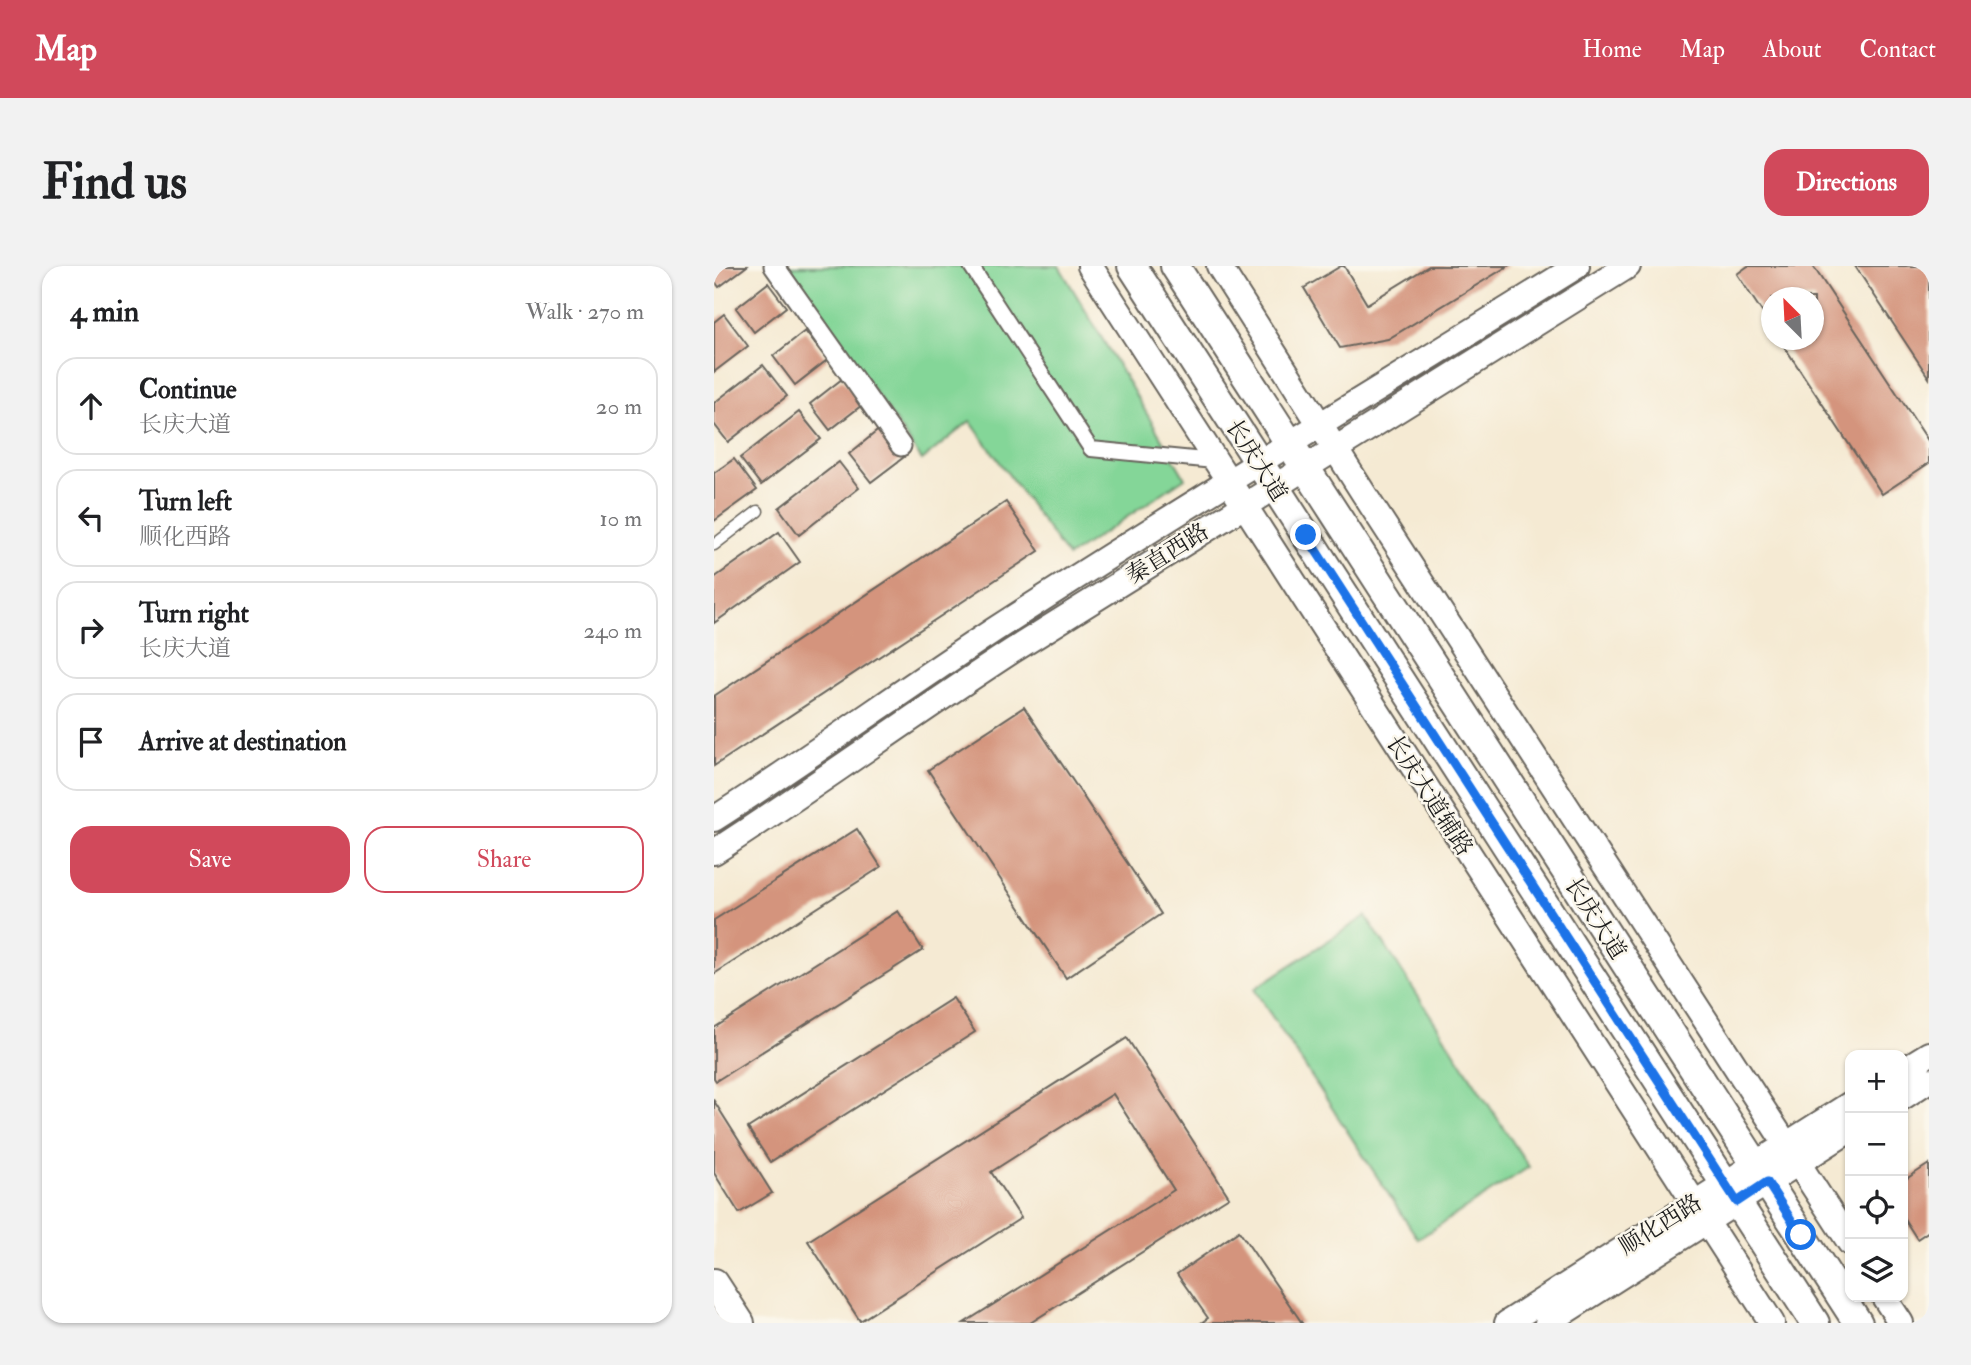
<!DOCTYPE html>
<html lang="en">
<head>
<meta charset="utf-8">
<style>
  :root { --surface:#fff; --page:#f2f2f2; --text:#202124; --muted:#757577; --line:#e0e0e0; --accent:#d1495b }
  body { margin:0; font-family:"IM FELL Double Pica","Noto Serif SC",serif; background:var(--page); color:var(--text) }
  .controls { position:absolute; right:21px; bottom:21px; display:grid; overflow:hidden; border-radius:14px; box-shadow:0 2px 5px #0004 }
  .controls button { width:63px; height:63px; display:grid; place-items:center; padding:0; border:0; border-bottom:2px solid var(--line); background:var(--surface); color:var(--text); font:35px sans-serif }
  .compass { position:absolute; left:1047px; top:21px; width:63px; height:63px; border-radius:50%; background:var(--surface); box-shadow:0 2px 5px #0004; rotate:336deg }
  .stop { position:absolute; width:21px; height:21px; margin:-16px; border:5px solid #1a73e8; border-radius:50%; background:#fff }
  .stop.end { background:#1a73e8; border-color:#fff; box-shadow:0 2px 7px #0008 }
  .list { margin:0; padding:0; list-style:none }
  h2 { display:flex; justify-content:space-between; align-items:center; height:91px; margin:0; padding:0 28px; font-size:30px }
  h2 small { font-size:23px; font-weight:400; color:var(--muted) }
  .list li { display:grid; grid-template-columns:46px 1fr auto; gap:21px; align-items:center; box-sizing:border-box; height:98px; margin:0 14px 14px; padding:0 14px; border:2px solid var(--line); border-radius:21px }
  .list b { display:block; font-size:26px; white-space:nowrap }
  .list p { margin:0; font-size:23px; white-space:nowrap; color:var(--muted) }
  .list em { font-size:23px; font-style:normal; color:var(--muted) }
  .actions { display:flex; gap:14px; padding:21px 28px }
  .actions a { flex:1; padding:16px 0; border:2px solid var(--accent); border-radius:21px; text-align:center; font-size:24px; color:var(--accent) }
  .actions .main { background:var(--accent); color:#fff }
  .icon { flex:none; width:38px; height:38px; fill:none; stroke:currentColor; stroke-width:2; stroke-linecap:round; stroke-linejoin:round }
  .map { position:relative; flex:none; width:1215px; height:1057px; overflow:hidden; border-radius:21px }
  header { display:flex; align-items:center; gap:42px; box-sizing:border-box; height:98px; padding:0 35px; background:var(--accent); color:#fff }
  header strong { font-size:33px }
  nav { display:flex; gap:38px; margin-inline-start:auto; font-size:24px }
  .intro { display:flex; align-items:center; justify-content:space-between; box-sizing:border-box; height:168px; padding:0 42px }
  h1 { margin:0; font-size:49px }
  .button { padding:18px 32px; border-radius:21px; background:var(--accent); color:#fff; font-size:24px; font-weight:700 }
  main { display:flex; gap:42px; padding:0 42px }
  aside { flex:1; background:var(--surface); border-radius:21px; box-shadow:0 2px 5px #0004 }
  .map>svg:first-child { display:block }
  .green { fill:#84d698; stroke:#50795a; stroke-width:2 }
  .building { fill:#d4947d }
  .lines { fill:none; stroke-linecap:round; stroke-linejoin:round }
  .service-casing { stroke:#68645c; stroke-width:13 }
  .pedestrian-casing { stroke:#68645c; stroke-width:18 }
  .minor-casing { stroke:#68645c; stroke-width:23 }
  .tertiary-casing { stroke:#68645c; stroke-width:28 }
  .secondary-casing { stroke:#68645c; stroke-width:32 }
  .service { stroke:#fff; stroke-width:10 }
  .pedestrian { stroke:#fff; stroke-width:14 }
  .minor { stroke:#fff; stroke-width:19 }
  .tertiary { stroke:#fff; stroke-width:24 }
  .secondary { stroke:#fff; stroke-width:28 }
  .route { stroke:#1a73e8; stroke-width:9 }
  .labels { text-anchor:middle; stroke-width:5; stroke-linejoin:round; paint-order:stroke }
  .street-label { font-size:23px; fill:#1c1c1c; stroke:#fbf7ec }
</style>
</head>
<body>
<header>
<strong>Map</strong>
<nav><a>Home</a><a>Map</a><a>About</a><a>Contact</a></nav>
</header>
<div class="intro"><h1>Find us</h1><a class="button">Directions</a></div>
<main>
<aside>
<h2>4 min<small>Walk · 270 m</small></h2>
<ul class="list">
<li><svg class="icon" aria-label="ahead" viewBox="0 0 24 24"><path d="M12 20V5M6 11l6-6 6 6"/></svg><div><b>Continue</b><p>长庆大道</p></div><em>20 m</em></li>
<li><svg class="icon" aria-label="left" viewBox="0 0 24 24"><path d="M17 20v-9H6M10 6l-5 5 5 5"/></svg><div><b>Turn left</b><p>顺化西路</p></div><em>10 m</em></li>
<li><svg class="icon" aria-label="right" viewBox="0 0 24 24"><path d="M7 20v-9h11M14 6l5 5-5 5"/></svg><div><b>Turn right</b><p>长庆大道</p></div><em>240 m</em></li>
<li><svg class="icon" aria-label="arrive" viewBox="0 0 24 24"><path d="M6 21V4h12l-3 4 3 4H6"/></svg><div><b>Arrive at destination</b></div></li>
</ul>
<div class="actions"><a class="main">Save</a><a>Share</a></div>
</aside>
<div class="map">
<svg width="1215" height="1057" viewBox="0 0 1215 1057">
  <rect width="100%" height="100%" fill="#fbf7ec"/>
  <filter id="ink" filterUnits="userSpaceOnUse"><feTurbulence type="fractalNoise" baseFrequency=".0143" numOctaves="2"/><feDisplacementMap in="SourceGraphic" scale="14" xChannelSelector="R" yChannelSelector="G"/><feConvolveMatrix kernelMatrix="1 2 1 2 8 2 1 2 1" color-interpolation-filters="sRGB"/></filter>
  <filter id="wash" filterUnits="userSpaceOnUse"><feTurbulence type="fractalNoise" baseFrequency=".00686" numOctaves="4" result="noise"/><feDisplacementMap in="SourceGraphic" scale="28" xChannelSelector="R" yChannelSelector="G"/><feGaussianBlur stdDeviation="1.57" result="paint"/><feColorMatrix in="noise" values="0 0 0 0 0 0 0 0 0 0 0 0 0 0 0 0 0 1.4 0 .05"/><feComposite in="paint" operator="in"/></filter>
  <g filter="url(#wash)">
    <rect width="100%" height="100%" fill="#f5ead3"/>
    <!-- green -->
    <path class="green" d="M74,0H345L471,212L354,291L256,155L208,194Z
      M652,650L815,901L704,973L540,723Z"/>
    <g id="blocks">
      <!-- building -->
      <path class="building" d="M0,0H33L5,21L0,14Z
        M627,0H630L653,38L715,0H794L674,73L626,82L590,22Z
        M1034,0H1099L1215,176V197L1168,228L1066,74H1100V32H1058V61L1023,8Z
        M1141,0H1215V112Z
        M54,17L72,41L40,66L22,42Z
        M10,48L34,80L0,106V56Z
        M91,65L113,94L81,119L59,90Z
        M49,99L73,130L14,176L0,158V137Z
        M128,113L148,139L116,164L96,138Z
        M85,146L107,173L47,219L26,192Z
        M167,162L190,191L157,216L135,188Z
        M20,193L43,224L0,255V207Z
        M125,196L145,222L85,269L65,242Z
        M292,236L325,285L0,500V430Z
        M65,266L86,296L0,357V312Z
        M310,441L447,648L352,712L214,504Z
        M143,563L167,601L0,708V654Z
        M184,645L209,684L2,815L0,812V762Z
        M239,732L261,766L56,896L34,862Z
        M413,772L515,931L316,1057H250L460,924L399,828L277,906L307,952L146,1055L94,975Z
        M0,835L58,927L25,947L0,907Z
        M1215,898V965L1203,973L1189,951V915Z
        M525,965L588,1057H487L494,1052L463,1008Z"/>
    </g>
  </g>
  <g filter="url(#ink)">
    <use href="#blocks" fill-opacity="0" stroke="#68645c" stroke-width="2"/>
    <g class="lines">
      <defs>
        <path id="service" d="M0,279L44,245"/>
        <path id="pedestrian" d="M257,0L377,183L500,195"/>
        <path id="minor" d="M60,0L187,180"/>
        <path id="tertiary" d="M376,0L1058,1057
          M505,0L650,228L1136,977
          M0,553C95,492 186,426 280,364C472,239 669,121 863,0
          M0,586C101,521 198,450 298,385L914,0
          M1189,804L1215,788
          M1189,831L1215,814
          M1170,1031L1187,1057
          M793,1057L1136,838
          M833,1057L1136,864"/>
        <path id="secondary" d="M418,0L1101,1057
          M461,0L1144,1057
          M0,1017L26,1057"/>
      </defs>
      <!-- service casing -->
      <use href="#service" class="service-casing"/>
      <!-- pedestrian casing -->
      <use href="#pedestrian" class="pedestrian-casing"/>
      <!-- minor casing -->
      <use href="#minor" class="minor-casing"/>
      <!-- tertiary casing -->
      <use href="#tertiary" class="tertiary-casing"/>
      <!-- secondary casing -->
      <use href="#secondary" class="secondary-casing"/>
      <!-- service -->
      <use href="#service" class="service"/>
      <!-- pedestrian -->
      <use href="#pedestrian" class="pedestrian"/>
      <!-- minor -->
      <use href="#minor" class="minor"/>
      <!-- tertiary -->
      <use href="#tertiary" class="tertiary"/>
      <!-- secondary -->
      <use href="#secondary" class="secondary"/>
    </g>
  </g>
  <g class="lines" filter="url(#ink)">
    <!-- route -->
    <path class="route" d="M592,269L1023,936L1053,916L1087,969"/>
  </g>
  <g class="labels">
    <!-- street labels -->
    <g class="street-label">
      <text transform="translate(543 194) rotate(57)" y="8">长庆大道</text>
      <text transform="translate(453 287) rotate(-32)" y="8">秦直西路</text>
      <text transform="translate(716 529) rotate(57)" y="8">长庆大道辅路</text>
      <text transform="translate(882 652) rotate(57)" y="8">长庆大道</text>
      <text transform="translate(946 958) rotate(-32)" y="8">顺化西路</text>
    </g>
  </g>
</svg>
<div class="controls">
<button>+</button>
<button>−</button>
<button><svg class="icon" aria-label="locate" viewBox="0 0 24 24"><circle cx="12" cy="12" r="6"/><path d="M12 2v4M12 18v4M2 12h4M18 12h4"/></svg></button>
<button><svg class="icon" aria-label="layers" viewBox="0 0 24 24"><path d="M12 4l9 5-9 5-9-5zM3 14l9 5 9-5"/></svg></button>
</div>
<svg class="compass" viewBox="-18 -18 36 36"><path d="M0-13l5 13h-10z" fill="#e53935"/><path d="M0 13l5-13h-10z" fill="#757577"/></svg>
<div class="stop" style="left:1087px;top:969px"></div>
<div class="stop end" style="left:592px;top:269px"></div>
</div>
</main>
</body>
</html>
